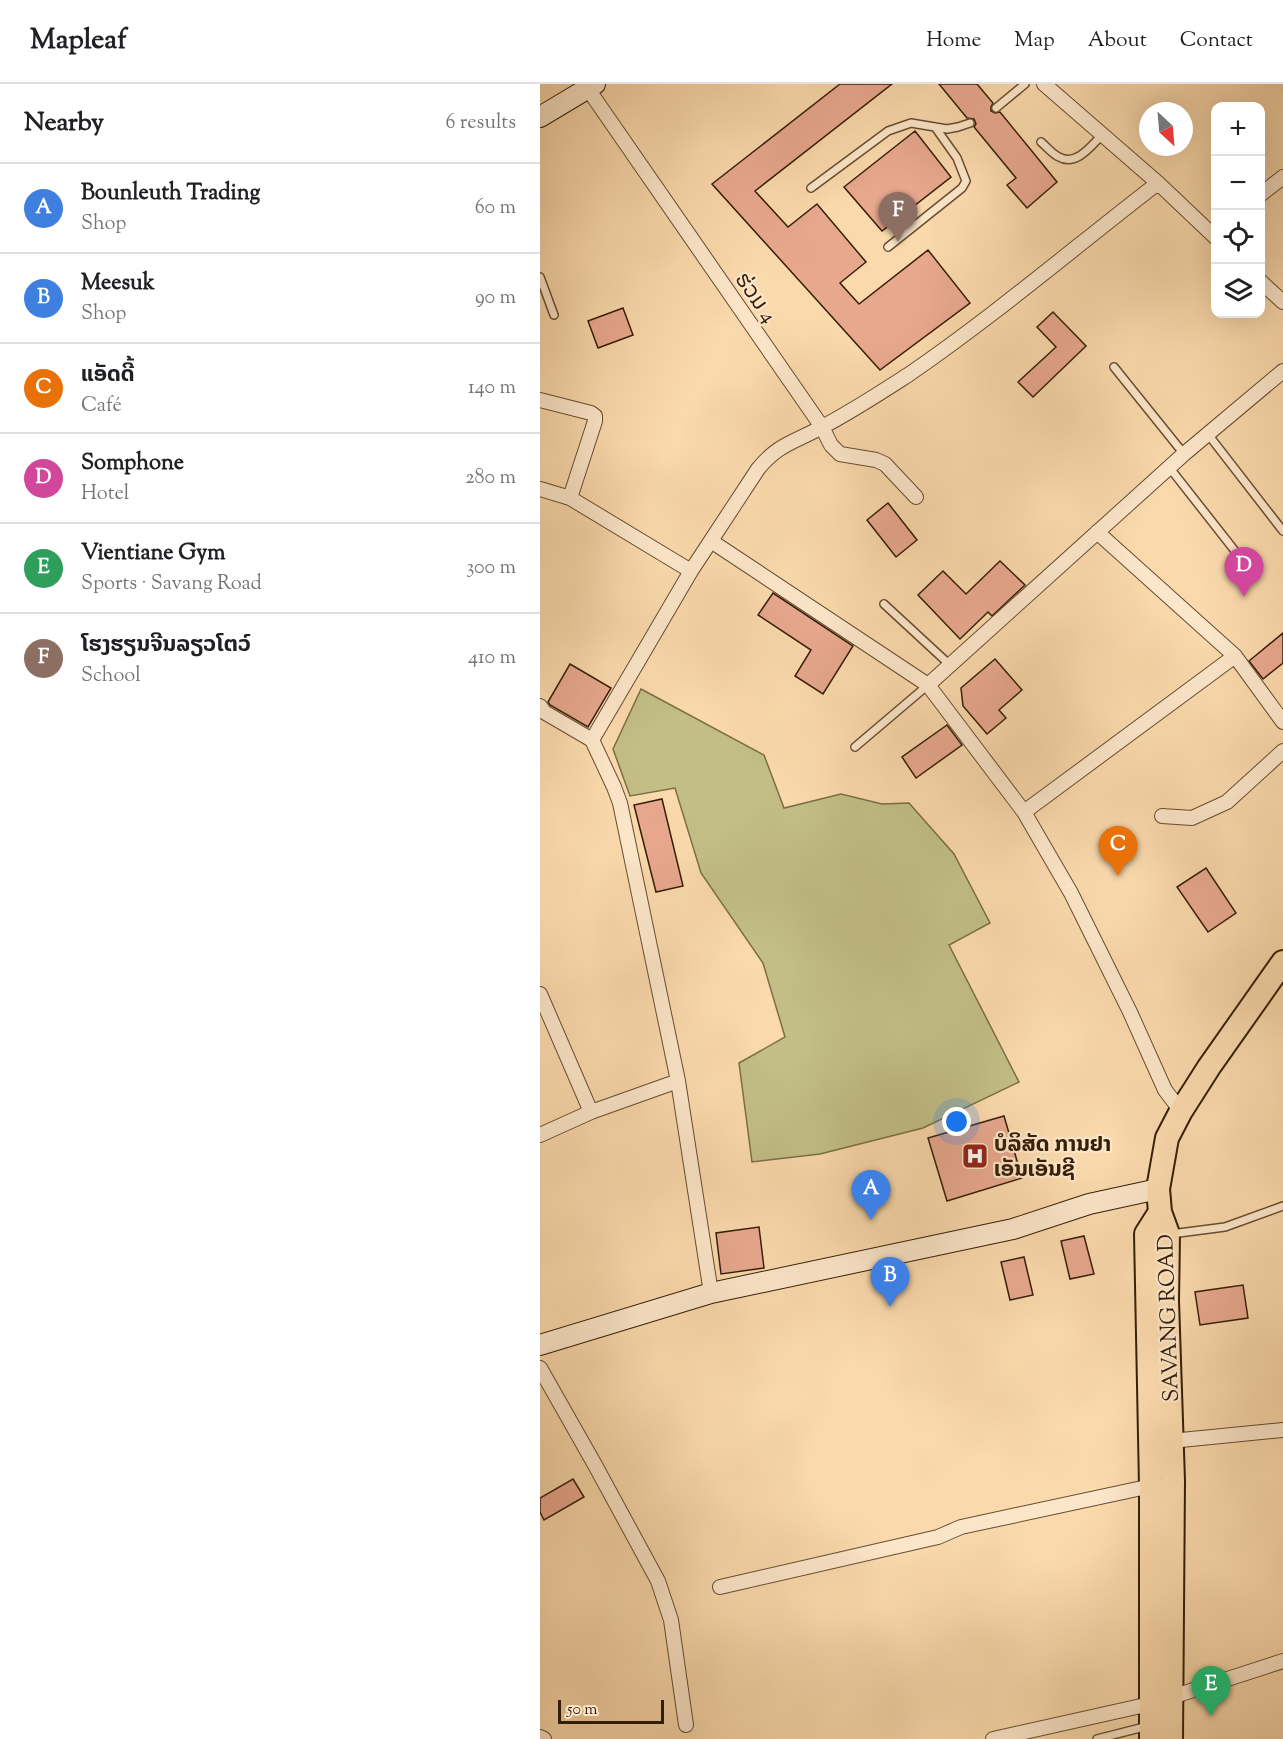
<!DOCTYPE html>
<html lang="en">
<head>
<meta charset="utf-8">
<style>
  :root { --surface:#fff; --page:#f6f6f6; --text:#202124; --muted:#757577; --line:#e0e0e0; --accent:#0f766e }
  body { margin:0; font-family:"Sorts Mill Goudy","Noto Sans Lao",serif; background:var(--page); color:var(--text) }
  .controls { position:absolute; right:18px; top:18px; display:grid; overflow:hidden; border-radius:12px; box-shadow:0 6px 24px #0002 }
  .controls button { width:54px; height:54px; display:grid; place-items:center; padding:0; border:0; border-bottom:2px solid var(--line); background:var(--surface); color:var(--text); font:30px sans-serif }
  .compass { position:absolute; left:599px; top:18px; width:54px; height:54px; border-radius:50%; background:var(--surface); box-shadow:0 6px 24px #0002; rotate:154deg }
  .scale { position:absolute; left:18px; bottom:15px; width:106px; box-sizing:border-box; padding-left:6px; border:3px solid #351e07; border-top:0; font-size:16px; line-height:21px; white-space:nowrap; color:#351e07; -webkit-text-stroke:4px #fce6c9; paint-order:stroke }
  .you { position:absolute; left:417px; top:1038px; width:21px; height:21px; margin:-15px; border:4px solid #fff; border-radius:50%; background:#1a73e8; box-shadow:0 0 0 9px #1a73e833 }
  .badge { display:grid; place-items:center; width:39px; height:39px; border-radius:50%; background:var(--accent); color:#fff; font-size:20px; font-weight:700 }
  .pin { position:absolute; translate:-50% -50px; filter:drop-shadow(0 2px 3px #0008) }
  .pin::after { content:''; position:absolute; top:32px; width:21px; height:18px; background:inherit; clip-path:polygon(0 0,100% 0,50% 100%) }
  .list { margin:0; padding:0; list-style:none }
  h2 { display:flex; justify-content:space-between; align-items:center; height:78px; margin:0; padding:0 24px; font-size:26px }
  h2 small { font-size:20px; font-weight:400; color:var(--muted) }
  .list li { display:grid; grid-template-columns:39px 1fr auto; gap:18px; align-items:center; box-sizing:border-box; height:90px; padding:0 24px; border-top:2px solid var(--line) }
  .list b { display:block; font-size:22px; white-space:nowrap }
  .list p { margin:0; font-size:20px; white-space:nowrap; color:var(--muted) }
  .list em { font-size:20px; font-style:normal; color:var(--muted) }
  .icon { flex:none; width:33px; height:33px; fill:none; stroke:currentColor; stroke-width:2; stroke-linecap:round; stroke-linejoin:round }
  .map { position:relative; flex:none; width:743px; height:1655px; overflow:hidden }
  header { display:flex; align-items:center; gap:36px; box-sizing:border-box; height:84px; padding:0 30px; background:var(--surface); border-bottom:2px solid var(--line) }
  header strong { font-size:28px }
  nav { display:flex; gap:33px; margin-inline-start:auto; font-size:21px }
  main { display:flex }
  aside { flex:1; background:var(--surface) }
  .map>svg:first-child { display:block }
  .green { fill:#c2be86; stroke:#7c6e46; stroke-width:1.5 }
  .building { fill:#e8a88e; stroke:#351e07; stroke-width:1.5 }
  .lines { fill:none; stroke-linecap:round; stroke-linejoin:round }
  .lane-casing { stroke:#664d30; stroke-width:10 }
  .street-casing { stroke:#664d30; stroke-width:16 }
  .secondary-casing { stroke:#351e07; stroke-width:22 }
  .primary-casing { stroke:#351e07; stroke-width:26 }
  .lane { stroke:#fce6c9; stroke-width:7 }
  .street { stroke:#fce6c9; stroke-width:14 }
  .secondary { stroke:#fce6c9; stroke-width:20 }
  .primary { stroke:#fad9ac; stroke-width:22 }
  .labels { text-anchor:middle; stroke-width:4.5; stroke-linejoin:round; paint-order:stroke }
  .street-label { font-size:22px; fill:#351e07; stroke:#fce6c9 }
  .poi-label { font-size:22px; font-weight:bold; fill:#351e07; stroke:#fce6c9; text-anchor:start }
</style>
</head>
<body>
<header>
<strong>Mapleaf</strong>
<nav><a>Home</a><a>Map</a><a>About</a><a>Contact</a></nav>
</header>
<main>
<aside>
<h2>Nearby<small>6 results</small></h2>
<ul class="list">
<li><span class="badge" style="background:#3f7fe0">A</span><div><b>Bounleuth Trading</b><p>Shop</p></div><em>60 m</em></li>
<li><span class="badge" style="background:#3f7fe0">B</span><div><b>Meesuk</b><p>Shop</p></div><em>90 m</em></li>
<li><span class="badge" style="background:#e8710a">C</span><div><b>ແອັດດີ້</b><p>Café</p></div><em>140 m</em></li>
<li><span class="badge" style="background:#d1479c">D</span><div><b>Somphone</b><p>Hotel</p></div><em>280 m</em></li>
<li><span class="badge" style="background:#2e9e5b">E</span><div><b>Vientiane Gym</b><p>Sports · Savang Road</p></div><em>300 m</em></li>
<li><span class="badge" style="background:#8d6e63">F</span><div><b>ໂຮງຮຽນຈີນລຽວໂຕວ໌</b><p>School</p></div><em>410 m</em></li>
</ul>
</aside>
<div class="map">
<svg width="743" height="1655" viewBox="0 0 743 1655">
  <rect width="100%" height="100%" fill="#fad9ac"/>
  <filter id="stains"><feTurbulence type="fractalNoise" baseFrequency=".00333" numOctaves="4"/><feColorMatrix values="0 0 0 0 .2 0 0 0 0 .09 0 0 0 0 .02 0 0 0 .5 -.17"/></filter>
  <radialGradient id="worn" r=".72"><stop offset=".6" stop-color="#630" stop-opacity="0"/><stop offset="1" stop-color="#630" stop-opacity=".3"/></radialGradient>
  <!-- green -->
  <path class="green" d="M101,605L224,671L244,724L301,710L342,720L369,719L414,770L450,839L409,861L479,998L383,1044L280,1070L212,1078L199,979L245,953L223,879L161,789L135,704L90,712L73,665Z"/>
  <!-- building -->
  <path class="building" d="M300,0H352L215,107L248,143L277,120L326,178L300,199L319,220L388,166L430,219L340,286L172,100Z
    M399,0H437L453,19L451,23V27L455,29L460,28L517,98L487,124L467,101L476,94L434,43L436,40L434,35L427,34Z
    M375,47L411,93L342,147L304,103Z
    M83,224L93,251L58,264L48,237Z
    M513,228L546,262L493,313L478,298L516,263L497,243Z
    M348,419L377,456L356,473L327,436Z
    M460,477L485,501L452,532L448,528L420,555L378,511L403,487L426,510Z
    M233,509L313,562L283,610L255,592L271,566L218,531Z
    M743,549V579L723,595L709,577Z
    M455,575L482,606L459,626L466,634L447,650L423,622L421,604Z
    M30,580L71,604L48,643L10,621L8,618Z
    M407,641L422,661L376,694L362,673Z
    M122,715L143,802L116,808L94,721Z
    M666,784L696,829L668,848L637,803Z
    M464,1032L482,1094L407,1117L388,1054Z
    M219,1143L224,1184L181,1190L176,1149Z
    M544,1152L554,1190L530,1195L521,1157Z
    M484,1173L493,1211L470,1216L461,1178Z
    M703,1201L708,1234L660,1241L655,1208Z
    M33,1395L44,1413L4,1436L0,1428V1414Z"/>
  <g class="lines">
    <defs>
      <path id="lane" d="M456,24L485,0
        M501,58C506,62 512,70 519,73C536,83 552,61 562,51
        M271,104L348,47L371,39L407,45L418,43L430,39
        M348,163L422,104L426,97L417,74L395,43
        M0,193L14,231
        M574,283L644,370
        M667,349L743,447
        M629,383L706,481
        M344,520L410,581
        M315,663L388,601
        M631,1150L685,1143L743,1122
        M557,1655L608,1642"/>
      <path id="street" d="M504,0L618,99L676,154
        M48,5L282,343L291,361L300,370L336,376L345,380L376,413
        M720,111L743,93
        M720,197L743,218
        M0,316L51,329L55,332V337L30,414
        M0,405L30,414L151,487
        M557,448L695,572L743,638
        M171,457L388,601L484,728L531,809L590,928L625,1006L641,1027
        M388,601L644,370L743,287
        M0,622L4,628L52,656
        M484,728L695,572
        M622,732L652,734L687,718L743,667
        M0,910L51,1028
        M0,1051L51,1028L138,997
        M171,1209L138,997L80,719L74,703L52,656L151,487L218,385C238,360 255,358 282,343C311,328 340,309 368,291C454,232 535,163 618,99
        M0,1284L55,1381L118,1497L131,1536L146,1641
        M631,1357L743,1346
        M180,1503L398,1453L421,1443L616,1401
        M0,1653L4,1655
        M453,1655L610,1620L743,1577"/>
      <path id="secondary" d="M0,33L55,0
        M0,1261L171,1209L473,1145L549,1120L618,1105"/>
      <path id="primary" d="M611,1655V1402L606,1150L620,1128
        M631,1655L633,1397L627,1217L628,1150L620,1128L618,1105L627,1054L641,1027L669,983L743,878"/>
    </defs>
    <!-- lane casing -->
    <use href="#lane" class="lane-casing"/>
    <!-- street casing -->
    <use href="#street" class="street-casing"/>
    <!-- secondary casing -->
    <use href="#secondary" class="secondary-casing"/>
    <!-- primary casing -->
    <use href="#primary" class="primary-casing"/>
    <!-- lane -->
    <use href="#lane" class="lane"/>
    <!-- street -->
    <use href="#street" class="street"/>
    <!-- secondary -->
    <use href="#secondary" class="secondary"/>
    <!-- primary -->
    <use href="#primary" class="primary"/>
  </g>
  <!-- icons -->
  <defs>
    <symbol id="hospital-square" viewBox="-11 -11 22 22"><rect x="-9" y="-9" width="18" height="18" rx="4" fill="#8f2418" stroke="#fce6c9"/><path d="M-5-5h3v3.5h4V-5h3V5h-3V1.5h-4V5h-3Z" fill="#fff"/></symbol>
  </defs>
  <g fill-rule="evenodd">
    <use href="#hospital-square" x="420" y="1057" width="30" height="30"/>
  </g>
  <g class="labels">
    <!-- street labels -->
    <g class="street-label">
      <text transform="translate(217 213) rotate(55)" y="8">ຮ່ວມ 4</text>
      <text transform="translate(627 1234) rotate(-92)" y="8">SAVANG ROAD</text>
    </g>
    <!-- poi labels -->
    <g class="poi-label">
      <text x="454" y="1067">ບໍລິສັດ ການຢາ<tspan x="454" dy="25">ເອັນເອັນຊີ</tspan></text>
    </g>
  </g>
  <rect width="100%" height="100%" filter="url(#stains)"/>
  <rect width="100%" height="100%" fill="url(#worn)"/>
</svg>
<div class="controls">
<button>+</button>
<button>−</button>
<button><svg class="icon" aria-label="locate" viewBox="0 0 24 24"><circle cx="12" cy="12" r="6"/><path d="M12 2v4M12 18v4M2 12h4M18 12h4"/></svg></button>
<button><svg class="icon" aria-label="layers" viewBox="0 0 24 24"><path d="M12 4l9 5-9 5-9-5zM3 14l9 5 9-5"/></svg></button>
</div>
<svg class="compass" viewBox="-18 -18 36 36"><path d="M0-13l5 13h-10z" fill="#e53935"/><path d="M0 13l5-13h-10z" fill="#757577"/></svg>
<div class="scale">50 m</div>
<div class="you"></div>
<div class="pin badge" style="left:331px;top:1136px;background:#3f7fe0">A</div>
<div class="pin badge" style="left:350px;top:1223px;background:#3f7fe0">B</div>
<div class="pin badge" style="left:578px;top:792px;background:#e8710a">C</div>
<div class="pin badge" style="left:704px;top:513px;background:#d1479c">D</div>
<div class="pin badge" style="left:671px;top:1632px;background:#2e9e5b">E</div>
<div class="pin badge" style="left:358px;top:158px;background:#8d6e63">F</div>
</div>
</main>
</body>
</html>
